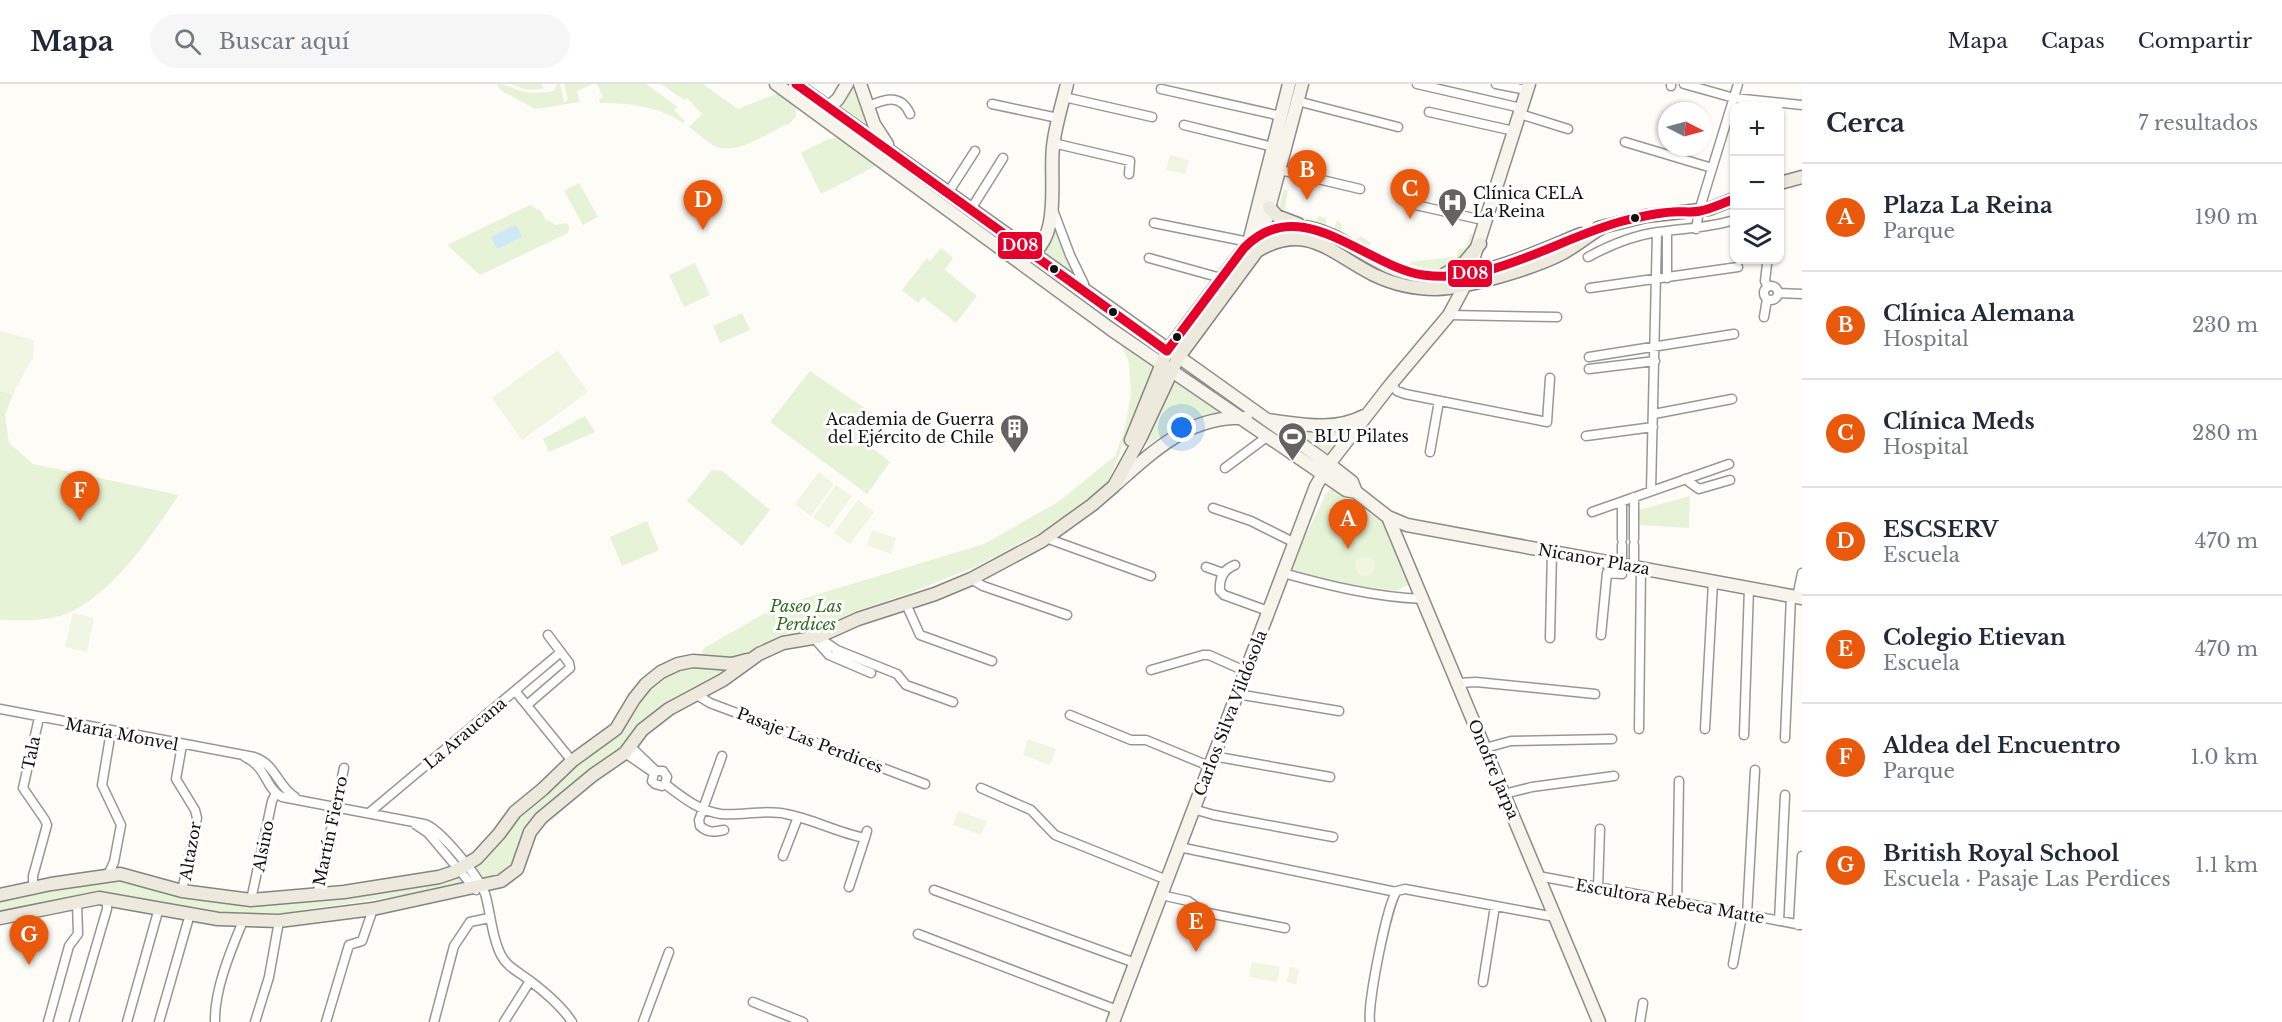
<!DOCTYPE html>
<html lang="es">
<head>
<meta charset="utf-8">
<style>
  :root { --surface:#fff; --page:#f6f6f7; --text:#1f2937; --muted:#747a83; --line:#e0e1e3; --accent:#ea580c }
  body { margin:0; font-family:"Libre Baskerville",serif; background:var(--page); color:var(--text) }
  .controls { position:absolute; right:18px; top:18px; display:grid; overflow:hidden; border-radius:12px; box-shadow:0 2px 4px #0004 }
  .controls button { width:54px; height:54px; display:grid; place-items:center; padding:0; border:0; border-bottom:2px solid var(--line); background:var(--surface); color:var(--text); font:30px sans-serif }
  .compass { position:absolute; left:1658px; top:18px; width:54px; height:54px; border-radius:50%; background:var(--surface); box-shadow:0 2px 4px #0004; rotate:96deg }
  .you { position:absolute; left:1182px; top:344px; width:21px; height:21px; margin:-15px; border:4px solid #fff; border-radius:50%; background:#1a73e8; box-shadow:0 0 0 9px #1a73e833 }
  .badge { display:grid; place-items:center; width:39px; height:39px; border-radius:50%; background:var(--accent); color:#fff; font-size:20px; font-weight:700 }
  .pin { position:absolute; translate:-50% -50px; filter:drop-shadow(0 2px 3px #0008) }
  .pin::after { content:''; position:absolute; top:32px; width:21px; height:18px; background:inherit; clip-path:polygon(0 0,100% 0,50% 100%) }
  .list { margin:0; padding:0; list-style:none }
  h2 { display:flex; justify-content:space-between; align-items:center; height:78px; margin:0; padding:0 24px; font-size:26px }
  h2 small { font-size:20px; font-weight:400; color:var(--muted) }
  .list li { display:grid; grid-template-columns:39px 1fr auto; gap:18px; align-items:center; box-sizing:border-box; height:108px; padding:0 24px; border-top:2px solid var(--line) }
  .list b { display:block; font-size:22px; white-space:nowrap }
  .list p { margin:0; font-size:20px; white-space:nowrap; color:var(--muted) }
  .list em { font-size:20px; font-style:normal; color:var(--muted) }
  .icon { flex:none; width:33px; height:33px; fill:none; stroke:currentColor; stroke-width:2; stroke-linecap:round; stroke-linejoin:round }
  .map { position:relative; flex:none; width:1802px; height:938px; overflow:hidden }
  header { display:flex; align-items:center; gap:36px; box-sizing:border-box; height:84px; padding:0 30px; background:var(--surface); border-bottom:2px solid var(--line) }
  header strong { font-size:28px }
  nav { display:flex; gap:33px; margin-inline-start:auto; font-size:21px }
  .search { width:420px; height:54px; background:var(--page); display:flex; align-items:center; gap:15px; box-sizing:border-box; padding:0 21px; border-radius:33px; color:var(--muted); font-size:22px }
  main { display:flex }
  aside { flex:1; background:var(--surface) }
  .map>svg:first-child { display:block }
  .green { fill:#e7f3d7 }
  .pitch { fill:#f0f6e1 }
  .water { fill:#cde8f7 }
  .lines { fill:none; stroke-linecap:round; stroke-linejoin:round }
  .street-casing { stroke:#979795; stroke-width:11 }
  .secondary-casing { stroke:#8e8d8b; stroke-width:15 }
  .primary-casing { stroke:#858482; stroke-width:15 }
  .street { stroke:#fffffe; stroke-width:8 }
  .secondary { stroke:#f6f4eb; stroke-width:12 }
  .primary { stroke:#ede9dc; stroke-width:12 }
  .bus-1-casing { stroke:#fff; stroke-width:14 }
  .bus-1 { stroke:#e4002b; stroke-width:9 }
  .bus-dot { fill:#111; stroke:#fff; stroke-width:2 }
  .labels { text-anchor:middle; stroke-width:6; stroke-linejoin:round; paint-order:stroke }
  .poi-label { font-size:16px; fill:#111; stroke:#fff; text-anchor:start }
  .street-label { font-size:16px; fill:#111; stroke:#fff }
  .park-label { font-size:16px; font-style:italic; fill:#2f6b1f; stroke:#fff }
  .line-badge { stroke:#fff; stroke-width:2 }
  .badge-label { font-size:16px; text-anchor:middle; font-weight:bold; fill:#fff }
</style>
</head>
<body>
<header>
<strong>Mapa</strong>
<div class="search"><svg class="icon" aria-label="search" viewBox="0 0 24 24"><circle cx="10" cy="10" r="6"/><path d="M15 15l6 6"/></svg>Buscar aquí</div>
<nav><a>Mapa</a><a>Capas</a><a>Compartir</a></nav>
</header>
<main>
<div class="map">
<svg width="1802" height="938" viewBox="0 0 1802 938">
  <rect width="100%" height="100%" fill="#fdfcf7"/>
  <!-- green -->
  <path class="green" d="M499,0C506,0 511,4 518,6C530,10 541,9 554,7L557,0H560L564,18L568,16L564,0H593L577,7L580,18L535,25L502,7L497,2Z
    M511,0H541L544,5L527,6Z
    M597,0H646L678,23L674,26L685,37L683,39C658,22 629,19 600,19L599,15L603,13Z
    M661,0H703L738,25L778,9L796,21V33L788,41L787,40C767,49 743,68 720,64C710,62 698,49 689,43L702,30L687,14L684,16Z
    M853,0H858L873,51L838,24Z
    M836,54L842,55L878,81L821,110L801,69L828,55Z
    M579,99L598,133L583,141L564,107Z
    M1286,105L1288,107L1284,128L1317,137L1318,132L1326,134V144L1278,130L1283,107Z
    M530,121L541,127L545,135L556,141L566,139L569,142L568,149L480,191L447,161Z
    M1337,137L1342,140L1341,146L1355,156L1361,152L1371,159L1365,166L1333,147Z
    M1054,144L1079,201L1039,174Z
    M1470,150L1477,152C1462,184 1443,189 1409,185L1411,178L1451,173L1456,174L1459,165L1466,164Z
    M941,164L953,174L945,186L977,212L956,239L923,213L918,219L902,206L927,174L930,177Z
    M695,179L710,211L684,223L669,191Z
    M742,229L750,246L720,259L713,242Z
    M1120,258L1153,280L1154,285L1107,401L1043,447L975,483L910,509L857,527L812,547L782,551L759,561L741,574L720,575L701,571L704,564L776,523L984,460L1058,418L1115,372L1125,344L1131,309L1129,279Z
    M810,287L872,329L865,358L890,378L867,410L770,338Z
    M1176,296L1219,328L1181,340L1146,362Z
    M0,307L13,310L5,331L9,359L33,380L179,411C150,453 119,502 73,527C53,537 21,537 0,536Z
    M585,332L595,348L549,368L543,355Z
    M1349,342L1329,371L1290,343Z
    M712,386L722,387L770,426L742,462L687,417Z
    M1332,403L1390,444L1410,500L1396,507L1338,499L1289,485L1326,410Z
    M1690,412L1689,444L1640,441L1639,426Z
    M647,437L659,466L622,482L610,453Z
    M734,580L722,590L661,624L629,660L538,733L511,789L463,802L285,829L223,830L100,809L0,829V814L110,794L243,819L454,791L517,726L593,664L645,602L681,581Z"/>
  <!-- pitch -->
  <path class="pitch" d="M1170,71L1189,76L1185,90L1166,86Z
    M0,247L34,256L33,273L13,310L0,307Z
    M558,266L588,308L522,356L492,314Z
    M819,388L834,400L811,432L795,420Z
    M836,401L852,412L829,444L813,433Z
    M858,416L874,428L850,460L834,449Z
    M872,446L896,454L891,470L867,461Z
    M1355 482a10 10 0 1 1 20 0a10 10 0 1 1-20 0Z
    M73,529L94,534L87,568L65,563Z
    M1028,655L1056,665L1050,681L1023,671Z
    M958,727L987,737L981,751L953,741Z
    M1252,878L1280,883L1277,898L1249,893Z
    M1290,883L1299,885L1296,900L1287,898Z"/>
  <!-- water -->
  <path class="water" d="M516,141L522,153L497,165L491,153Z"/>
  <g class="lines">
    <defs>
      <path id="street" d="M1417,0L1521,24
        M1496,0L1527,6
        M1684,0L1734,14L1802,21
        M1671,2V0
        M1161,5L1281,32
        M1064,13L1152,33
        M1297,17L1398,43
        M992,20L1058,34
        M867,23C884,15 901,9 910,30
        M1429,28L1514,47
        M1520,30L1568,45
        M1184,41L1273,63
        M1625,58L1712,84
        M1053,59L1130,77L1129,90
        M1280,86L1360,105
        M948,109L975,67
        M1411,120L1487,137
        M971,125L1003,74
        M1053,126L1070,171L1084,200L1082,205
        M1154,139L1249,158
        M1696,145L1699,127L1738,0
        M1588,173C1610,161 1634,151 1659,148C1685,144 1709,144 1734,136
        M1149,174L1221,194
        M1767,180L1765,197L1768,203
        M1667,194V147
        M1764 209a7 7 0 1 1 14 0a7 7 0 1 1-14 0Z
        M1590,204L1738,183
        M1778,209L1802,210
        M1449,231L1557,233
        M1764,233L1767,215
        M1589,273L1734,250
        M1589,285L1655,277
        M1391,300L1397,307L1405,310L1547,338L1550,294
        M1654,330L1732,315
        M1586,352L1653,343
        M1430,368L1439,317
        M1225,384L1268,352
        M1685,395L1699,405L1730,396
        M1651,407L1657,148
        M1622,418V455
        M1213,424L1251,437L1295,459
        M1592,428L1729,380
        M1046,454L1151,492
        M1634,455V413
        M1634,461V483
        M1235,481C1224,485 1219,494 1220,507L1224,511L1268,527
        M1206,483L1223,489
        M1283,489C1330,502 1375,513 1423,515
        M971,495L983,502L1067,531
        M1797,513L1802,489
        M906,520L920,551L992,577
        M1601,551L1607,489L1622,490V461
        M818,553L837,566L897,590L906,601L953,618
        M814,554L829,571L871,589
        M1550,554L1552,468
        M1151,586L1203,571H1209L1245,587
        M1458,599L1476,598L1595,610
        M516,608L572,677
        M1237,610L1339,627
        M697,611L710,619L925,700
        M527,621L570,584L569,579L548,551
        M0,625L254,673C276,680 277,702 295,713
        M1070,631L1131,656H1146L1209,682
        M1639,645L1641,484
        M1705,645L1713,498
        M1744,651L1749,504
        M1785,654L1791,512
        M631,663L656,687
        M1485,664L1511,657L1612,655
        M625,669L654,689L656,687H663L667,693L665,700
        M722,672L699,736L700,742C708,749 714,748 724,746
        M1213,672L1330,693
        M245,673C267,683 265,704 282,713L424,740C439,743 483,797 486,813C491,832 492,854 501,871C507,883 519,888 529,896C545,908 561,921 572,938
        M654,689L652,697L655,700L662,702L665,700C682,713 699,727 721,730C743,732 764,725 786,730C813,735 838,749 865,754L867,747
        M981,704L1031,726L1055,751L1167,796
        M1504,710L1532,703L1614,692
        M1193,725L1214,731L1333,753
        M369,729L561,568
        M416,741L428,749L476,806
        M1179,763L1396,808
        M783,772L798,733
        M108,791L114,778L121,741L102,701L111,647
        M1538,792L1802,841
        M849,803L865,754
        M33,804V792L47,741L45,736L23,704L39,634
        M1598,804L1600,745
        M934,806L1135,879
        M182,807L197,734L195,726L176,695L182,661
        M317,811L344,684
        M1161,811L1188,817L1203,828L1285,844
        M251,816L272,717L276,709
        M1677,818L1679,697
        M1747,831L1755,686
        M1779,837L1785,711
        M1798,841L1802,772
        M918,850L1117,926
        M1733,880L1742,831
        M1483,898L1495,822
        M753,918L803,938
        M48,938L69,862L78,850L77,818
        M74,938L107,825V814
        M127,938L159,824
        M159,938L190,830
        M215,938C214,906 231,866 243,837
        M255,938L269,893L279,837
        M326,938L349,861L362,857L373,825
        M434,938L454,862L470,838L489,834
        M504,938L530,897
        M643,938L669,868
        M1370,938C1367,922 1387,819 1397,807L1405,805L1555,833
        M1640,938L1643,919"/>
      <path id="secondary" d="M776,0L1112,246L1346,406L1356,408L1388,433L1407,441L1802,514
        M796,0L1329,380L1352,398L1356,408
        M860,0L874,40L887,60
        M825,27L838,15L847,0
        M1260,158L1302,0
        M1253,163L1249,158L1289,0
        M1026,174C1063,155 1049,97 1053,63C1055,42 1062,21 1067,0
        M1267,336C1300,340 1333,348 1364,332
        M1116,400C1155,366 1190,331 1246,334
        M1388,433L1599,938
        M1113,938L1316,402L1329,380L1391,300L1449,231L1465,201L1529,0"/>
      <path id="primary" d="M1780,99L1802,93
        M1269,123L1277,132L1298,140
        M1598,144L1646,132L1709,125L1734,115
        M1445,190L1464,179L1480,160
        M1131,356L1167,267L1249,158C1325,111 1355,186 1423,192C1478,197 1532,170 1581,150
        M0,811L51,800L120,790L182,807L251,816L344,808L439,793L454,788L477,774L499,750L515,728L543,705L572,677L616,645L634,615L646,600L661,588L678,580L693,577L732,580L747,576
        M0,834L99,814L218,835L279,837L373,825L501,797L517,785L530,748L541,734L593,691L625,669L642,646L669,625L723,596L759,570L783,559L818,553L858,535L935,510L971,495L1042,457L1092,421L1114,402L1141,353L1178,274L1257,167C1307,137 1332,170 1374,191C1393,200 1414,205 1436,205C1467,204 1535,184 1563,169C1577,161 1590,150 1605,142"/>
    </defs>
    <!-- street casing -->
    <use href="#street" class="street-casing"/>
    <!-- secondary casing -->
    <use href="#secondary" class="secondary-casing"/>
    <!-- primary casing -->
    <use href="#primary" class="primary-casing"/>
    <!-- street -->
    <use href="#street" class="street"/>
    <!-- secondary -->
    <use href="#secondary" class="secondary"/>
    <!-- primary -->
    <use href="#primary" class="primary"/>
    <defs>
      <path id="bus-1" d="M796,0L1167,267L1244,164C1300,106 1365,182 1423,191C1493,201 1558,154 1623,137C1639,133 1656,129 1672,128C1681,127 1691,129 1700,127C1711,125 1723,119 1734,115"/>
    </defs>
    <!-- bus-1 casing -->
    <use href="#bus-1" class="bus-1-casing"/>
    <!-- bus-1 -->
    <use href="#bus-1" class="bus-1"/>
  </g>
  <!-- icons -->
  <defs>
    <symbol id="hospital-pin" viewBox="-11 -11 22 30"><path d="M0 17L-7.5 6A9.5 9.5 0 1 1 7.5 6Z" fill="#646362" stroke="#fff"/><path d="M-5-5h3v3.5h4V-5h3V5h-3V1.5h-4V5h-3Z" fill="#fff"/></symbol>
    <symbol id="building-pin" viewBox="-11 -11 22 30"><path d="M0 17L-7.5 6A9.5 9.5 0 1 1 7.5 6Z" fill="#646362" stroke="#fff"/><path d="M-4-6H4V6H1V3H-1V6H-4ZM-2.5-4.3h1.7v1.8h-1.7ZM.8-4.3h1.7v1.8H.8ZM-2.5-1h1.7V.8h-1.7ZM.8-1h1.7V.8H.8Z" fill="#fff"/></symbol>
    <symbol id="stadium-pin" viewBox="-11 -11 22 30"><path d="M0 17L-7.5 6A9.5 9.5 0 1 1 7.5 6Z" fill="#646362" stroke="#fff"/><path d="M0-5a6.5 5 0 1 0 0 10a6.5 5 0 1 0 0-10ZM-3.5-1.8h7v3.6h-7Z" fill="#fff"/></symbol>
  </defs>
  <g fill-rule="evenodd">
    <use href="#hospital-pin" x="1436" y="102" width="33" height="45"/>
    <use href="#building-pin" x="998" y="328" width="33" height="45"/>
    <use href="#stadium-pin" x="1276" y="336" width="33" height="45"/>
  </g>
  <!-- markers -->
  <g class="bus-dot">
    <circle cx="1635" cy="134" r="5"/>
    <circle cx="1054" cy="185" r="5"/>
    <circle cx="1113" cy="228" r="5"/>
    <circle cx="1177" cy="253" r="5"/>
  </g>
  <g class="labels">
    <!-- poi labels -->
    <g class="poi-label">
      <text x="1473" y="115">Clínica CELA<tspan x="1473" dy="18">La Reina</tspan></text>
      <text x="994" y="341" text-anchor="end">Academia de Guerra<tspan x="994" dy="18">del Ejército de Chile</tspan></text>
      <text x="1314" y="358">BLU Pilates</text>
    </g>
    <!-- street labels -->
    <g class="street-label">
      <text transform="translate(1594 475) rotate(10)" y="6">Nicanor Plaza</text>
      <text transform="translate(1230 629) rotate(-69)" y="6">Carlos Silva Vildósola</text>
      <text transform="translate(465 649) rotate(-40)" y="6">La Araucana</text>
      <text transform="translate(122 650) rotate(11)" y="6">María Monvel</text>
      <text transform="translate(810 656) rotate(21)" y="6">Pasaje Las Perdices</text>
      <text transform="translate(31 669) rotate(-78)" y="6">Tala</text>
      <text transform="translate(1494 685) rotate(67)" y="6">Onofre Jarpa</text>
      <text transform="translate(330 747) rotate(-78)" y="6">Martín Fierro</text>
      <text transform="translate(263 762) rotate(-79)" y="6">Alsino</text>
      <text transform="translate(190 767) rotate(-80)" y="6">Altazor</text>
      <text transform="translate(1670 817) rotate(10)" y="6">Escultora Rebeca Matte</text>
    </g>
    <!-- park labels -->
    <g class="park-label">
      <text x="806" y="528">Paseo Las<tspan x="806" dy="18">Perdices</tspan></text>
    </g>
  </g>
  <g class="line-badge">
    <rect x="997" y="147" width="46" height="29" rx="6" fill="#e4002b"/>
    <rect x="1447" y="175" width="46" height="29" rx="6" fill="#e4002b"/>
  </g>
  <g class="badge-label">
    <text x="1020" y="167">D08</text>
    <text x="1470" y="195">D08</text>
  </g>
</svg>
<div class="controls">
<button>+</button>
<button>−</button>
<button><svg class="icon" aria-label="layers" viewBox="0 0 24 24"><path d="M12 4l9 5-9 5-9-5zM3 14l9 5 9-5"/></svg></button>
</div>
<svg class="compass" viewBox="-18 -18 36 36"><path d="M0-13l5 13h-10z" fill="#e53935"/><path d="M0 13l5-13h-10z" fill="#747a83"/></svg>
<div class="you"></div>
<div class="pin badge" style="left:1348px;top:465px">A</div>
<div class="pin badge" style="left:1307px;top:116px">B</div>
<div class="pin badge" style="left:1410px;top:135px">C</div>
<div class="pin badge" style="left:703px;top:146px">D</div>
<div class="pin badge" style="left:1196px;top:868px">E</div>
<div class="pin badge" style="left:80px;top:437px">F</div>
<div class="pin badge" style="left:29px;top:881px">G</div>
</div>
<aside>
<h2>Cerca<small>7 resultados</small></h2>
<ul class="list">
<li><span class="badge">A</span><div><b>Plaza La Reina</b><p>Parque</p></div><em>190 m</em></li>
<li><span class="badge">B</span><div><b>Clínica Alemana</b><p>Hospital</p></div><em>230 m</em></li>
<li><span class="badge">C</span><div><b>Clínica Meds</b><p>Hospital</p></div><em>280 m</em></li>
<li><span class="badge">D</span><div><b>ESCSERV</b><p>Escuela</p></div><em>470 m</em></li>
<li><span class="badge">E</span><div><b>Colegio Etievan</b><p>Escuela</p></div><em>470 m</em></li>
<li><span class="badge">F</span><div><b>Aldea del Encuentro</b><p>Parque</p></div><em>1.0 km</em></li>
<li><span class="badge">G</span><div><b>British Royal School</b><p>Escuela · Pasaje Las Perdices</p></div><em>1.1 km</em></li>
</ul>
</aside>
</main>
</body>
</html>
